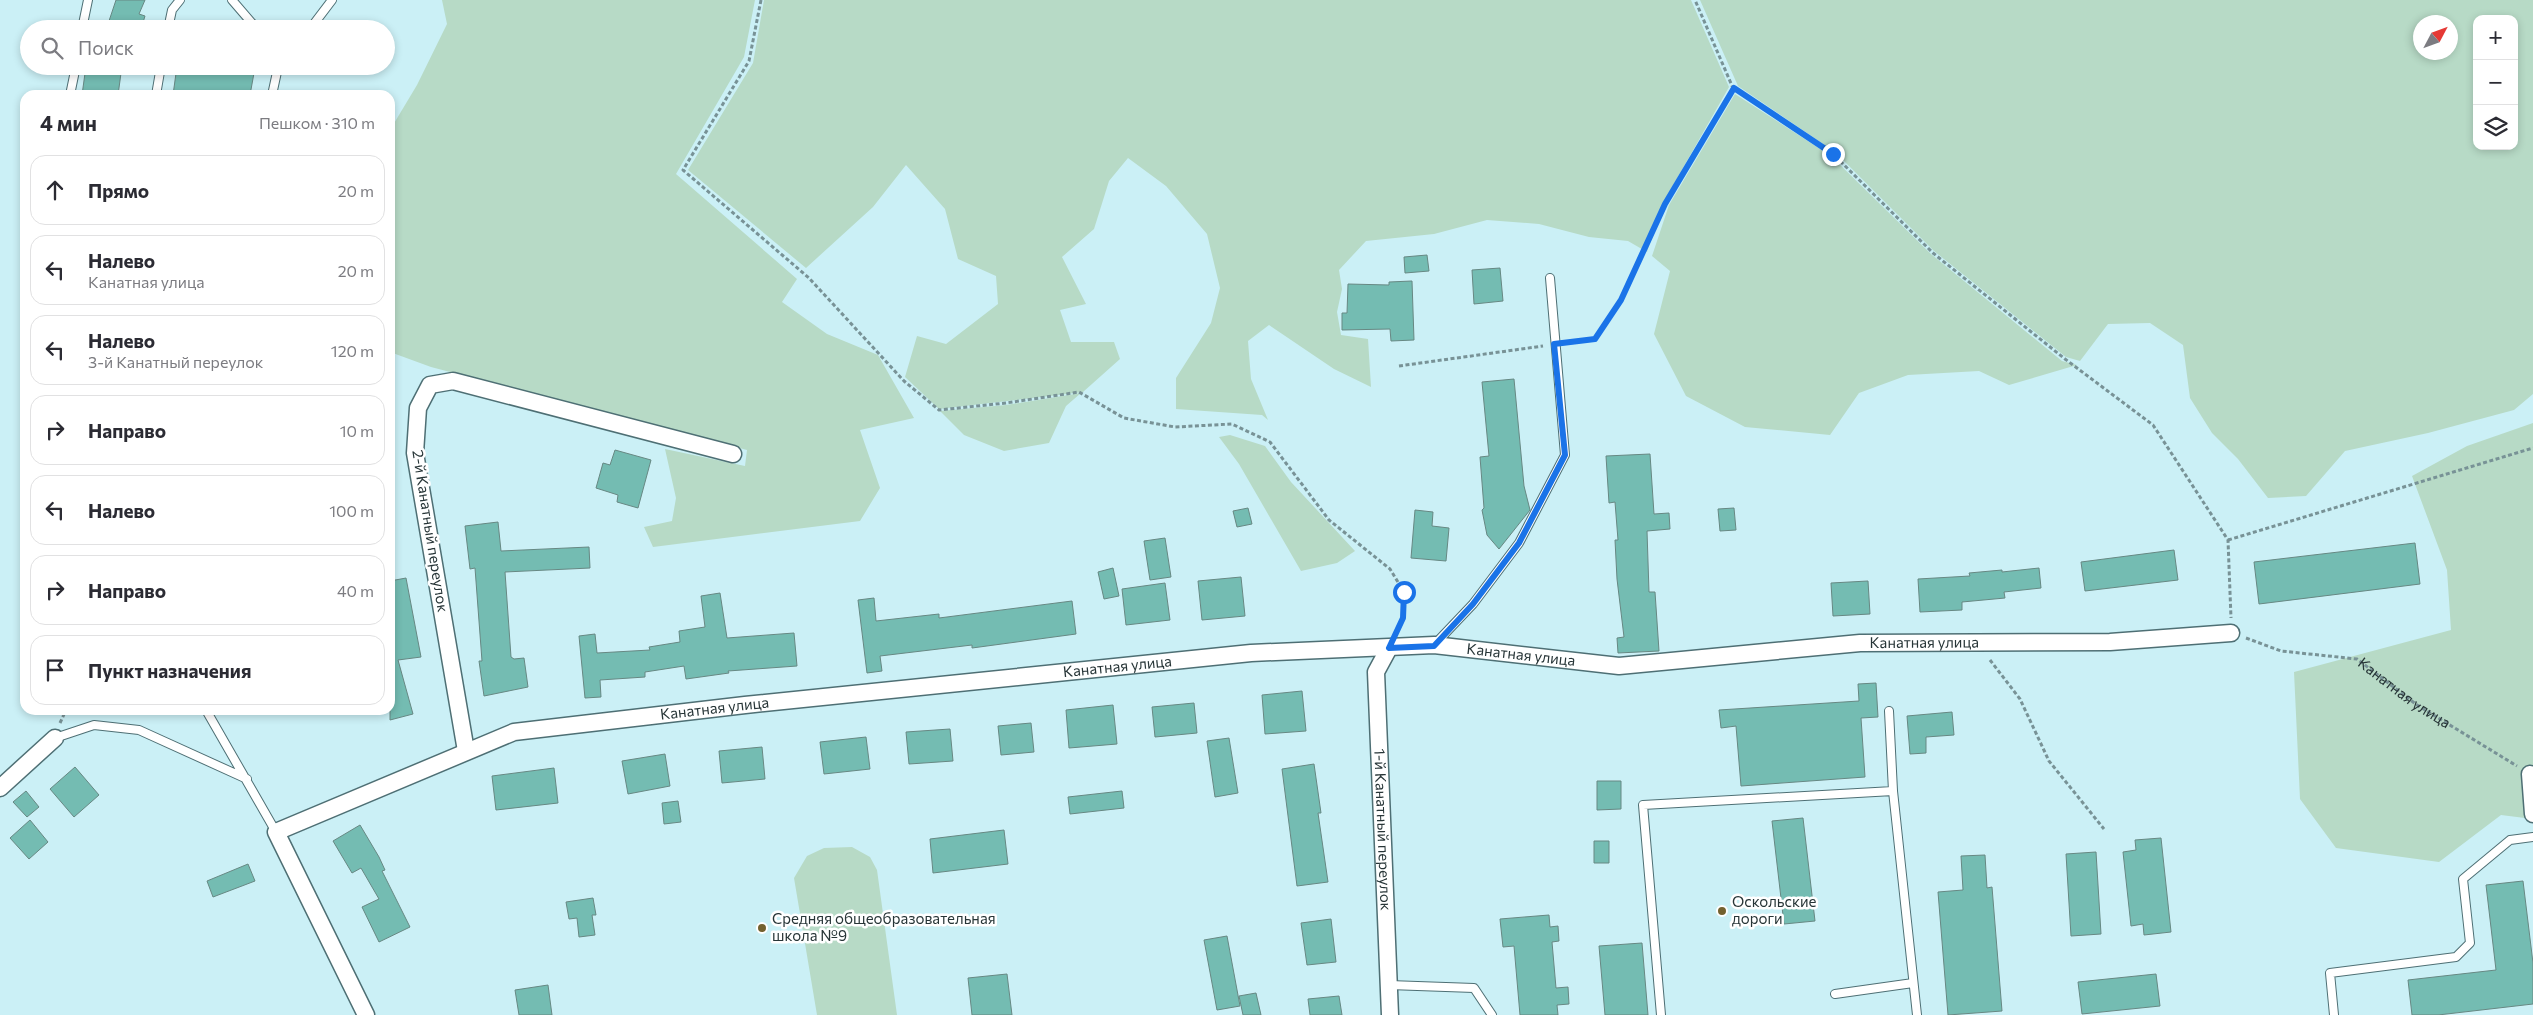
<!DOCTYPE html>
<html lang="ru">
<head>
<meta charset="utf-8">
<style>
  :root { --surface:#fff; --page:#f2f2f3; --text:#2b2b33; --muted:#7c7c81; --line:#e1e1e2 }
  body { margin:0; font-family:Commissioner,sans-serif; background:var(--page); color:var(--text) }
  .controls { position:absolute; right:15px; top:15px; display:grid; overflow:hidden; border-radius:10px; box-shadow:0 2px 8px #0003 }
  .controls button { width:45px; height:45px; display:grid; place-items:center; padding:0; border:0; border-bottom:1px solid var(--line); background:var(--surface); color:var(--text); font:25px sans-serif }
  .compass { position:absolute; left:2413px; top:15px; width:45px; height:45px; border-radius:50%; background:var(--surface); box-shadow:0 2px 8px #0003; rotate:49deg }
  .stop { position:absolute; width:15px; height:15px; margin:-11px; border:4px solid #1a73e8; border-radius:50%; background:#fff }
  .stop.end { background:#1a73e8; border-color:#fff; box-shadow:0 1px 5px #0008 }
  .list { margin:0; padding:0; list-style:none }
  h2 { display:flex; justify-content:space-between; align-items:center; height:65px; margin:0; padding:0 20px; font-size:21px }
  h2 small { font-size:16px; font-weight:400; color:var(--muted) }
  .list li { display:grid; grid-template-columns:32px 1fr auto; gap:15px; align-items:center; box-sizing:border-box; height:70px; margin:0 10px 10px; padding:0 10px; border:1px solid var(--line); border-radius:15px }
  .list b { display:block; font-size:19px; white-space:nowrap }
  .list p { margin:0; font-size:16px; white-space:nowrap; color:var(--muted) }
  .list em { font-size:16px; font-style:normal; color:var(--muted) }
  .icon { flex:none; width:28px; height:28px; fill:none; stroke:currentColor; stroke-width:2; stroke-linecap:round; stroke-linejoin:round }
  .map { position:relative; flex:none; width:2533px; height:1015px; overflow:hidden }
  .search { position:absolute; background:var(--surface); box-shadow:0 2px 8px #0003; left:20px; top:20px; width:375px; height:55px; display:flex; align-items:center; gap:12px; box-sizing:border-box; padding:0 18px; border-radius:28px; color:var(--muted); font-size:19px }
  .panel { position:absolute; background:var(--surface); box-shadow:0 2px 8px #0003; left:20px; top:90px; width:375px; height:625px; border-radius:15px }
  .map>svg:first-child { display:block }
  .green { fill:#b7dac6; fill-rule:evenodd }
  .building { fill:#74bcb2; stroke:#678883 }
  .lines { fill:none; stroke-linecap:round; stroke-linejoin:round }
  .lane-casing { stroke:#4e6f74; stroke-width:10 }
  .street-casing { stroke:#4e6f74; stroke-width:19 }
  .path { stroke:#789296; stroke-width:3; stroke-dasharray:4 2.5; stroke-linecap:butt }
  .lane { stroke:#fff; stroke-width:8 }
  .street { stroke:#fff; stroke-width:16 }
  .route { stroke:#1a73e8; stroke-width:6 }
  .poi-dot { fill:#73612f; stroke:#fff; stroke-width:2 }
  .labels { text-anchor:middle; stroke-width:5; stroke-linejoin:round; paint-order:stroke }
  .street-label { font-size:15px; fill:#273537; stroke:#fff }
  .poi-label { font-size:15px; fill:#273537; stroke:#fff; text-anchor:start }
</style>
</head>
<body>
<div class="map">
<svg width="2533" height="1015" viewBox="0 0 2533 1015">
  <rect width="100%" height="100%" fill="#cbf0f6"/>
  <!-- green -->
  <path class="green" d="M442,0H755L744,57L676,174L797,279L782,302L827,334L878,355L914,418L860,430L880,488L860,521L653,547L644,527L672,521L676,498L665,449L745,466L747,450L431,367L390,352V130L417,85L447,24Z
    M764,0H1691L1729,87L1663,203L1647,252L1628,241L1589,237L1539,224L1487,220L1434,234L1366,241L1339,270L1342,289L1337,312L1341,335L1368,339L1371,387L1334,369L1269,325L1248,341L1251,379L1268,420L1262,415L1176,409V378L1211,323L1220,288L1207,234L1166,186L1128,158L1109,181L1094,229L1062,257L1086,304L1060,310L1071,342H1114L1120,359L1083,392L939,409L905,377L917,336L946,344L998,304L996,276L958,259L945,209L906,165L873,207L806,268L688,170L753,63Z
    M1700,0H2533V394L2514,410L2428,433L2345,451L2306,496L2268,498L2238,459L2212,433L2190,398L2183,345L2150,323L2108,324L2080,361L2066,357L1934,251L1835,152L1738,86ZM2477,19H2514V146H2477ZM2420,22H2450V52H2420Z
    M1735,94L1831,156L1931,254L2062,361L2077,365L2009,385L1979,371L1908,375L1859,393L1830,435L1745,427L1686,396L1654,334L1670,271L1652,256L1669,205Z
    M1081,393L1066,406L1049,443L1004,451L964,435L940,411L1006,405Z
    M2533,423V819L2501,815L2439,862L2336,848L2300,799L2294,672L2451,630L2447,570L2412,476L2467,446Z
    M1230,435L1265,446L1291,482L1355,551L1337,563L1301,571L1239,464L1219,437Z
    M852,847L870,857L877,870L897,1015H817L794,878L807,856L824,848Z"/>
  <!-- building -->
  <path class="building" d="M116,0H145L139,14L145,16L141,29H121L108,24Z
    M86,66H122L118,95H82Z
    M177,66H235V70L254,73L250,95H173Z
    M1427,255L1429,271L1405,273L1404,257Z
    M1500,268L1503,301L1474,304L1472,270Z
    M1412,281L1414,340L1391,341L1390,329L1342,330V313H1347L1348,284L1389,285V282Z
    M1514,379L1524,486L1530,510L1499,549L1487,535L1482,510L1484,508L1480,457L1489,456L1482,382Z
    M615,450L651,460L638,508L617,502L618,495L596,488L603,463L610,465Z
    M1650,454L1654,514L1669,513L1670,529L1647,531L1649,592H1655L1659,651L1618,653L1617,638L1624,637L1617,579L1615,540H1618L1615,502L1609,503L1606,456Z
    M1248,508L1252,524L1237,527L1233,511Z
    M1734,508L1736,530L1720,531L1718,509Z
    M1415,510L1433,512L1432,526L1449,528L1446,561L1411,558Z
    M498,522L501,551L589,547L590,568L505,572L511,657L514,659L524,658L528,687L484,696L479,661H482L475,568L470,569L465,526Z
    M1165,538L1171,577L1150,580L1144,541Z
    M2415,543L2420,584L2259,604L2254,562Z
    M2174,550L2178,580L2085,591L2081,562Z
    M1113,568L1119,596L1104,599L1098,572Z
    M2039,568L2041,588L2004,592L2005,598L1962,602V610L1920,612L1918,579L1970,576L1969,573L2002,570V572Z
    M1241,577L1245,616L1202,620L1198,581Z
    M406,578L421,657L398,660L413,714L390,720V581Z
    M1868,581L1870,614L1833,616L1831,583Z
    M1165,583L1170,620L1126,625L1122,589Z
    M720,593L727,638L794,633L797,666L728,671L729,673L686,679L684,666L645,672V677L600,680L601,697L585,698L579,636L595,634L597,653L650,650L649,647L680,642L679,631L705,627L701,596Z
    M874,598L876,621L939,614V618L1072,601L1076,634L972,648V645L880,656L882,671L867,673L858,600Z
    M1876,683L1878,717L1861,718L1865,777L1741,786L1736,726L1721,728L1719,710L1859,701L1858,684Z
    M1302,691L1306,731L1265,734L1262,695Z
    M1194,703L1197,733L1155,737L1152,707Z
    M1113,705L1117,744L1069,748L1066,710Z
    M1952,712L1954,735L1926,737V753L1910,754L1907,716Z
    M1031,723L1034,752L1001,755L998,726Z
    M950,729L953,761L909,764L906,732Z
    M866,737L870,769L824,774L820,742Z
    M1229,738L1238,793L1215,797L1207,741Z
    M762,747L765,779L722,783L719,751Z
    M665,754L670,786L628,794L622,761Z
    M1314,764L1321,813H1318L1328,882L1297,886L1282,769Z
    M75,767L99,795L74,817L50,789Z
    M554,768L558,803L496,810L492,776Z
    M1597,781H1621V809L1597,810Z
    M26,791L39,807L27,817L13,802Z
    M1122,791L1124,808L1070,814L1068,797Z
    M678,801L681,822L664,824L662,803Z
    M1803,818L1815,921L1784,924L1772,821Z
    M30,820L48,842L29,859L10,838Z
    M360,825L379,857L385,870L382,871L410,927L379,942L362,907L379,899L361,868L352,873L333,841Z
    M1004,830L1008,864L933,873L930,839Z
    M2161,838L2171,932L2144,935L2143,924L2131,926L2123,852L2136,850L2135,840Z
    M1594,841H1609V863H1594Z
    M2096,852L2101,934L2071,936L2066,854Z
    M1985,855L1987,888L1992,887L2002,1011L1948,1015L1938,892L1963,890L1961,856Z
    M248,864L255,881L213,897L207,881Z
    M2523,881L2533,963V1004L2438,1015H2412L2408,980L2496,970L2486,885Z
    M593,898L596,915H592L595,935L579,937L577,918L569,919L566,902Z
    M1549,915L1550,927L1558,926L1559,941L1552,942L1556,988L1568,987L1569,1004L1557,1005L1558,1015H1520L1514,946L1503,947L1500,919Z
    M1331,919L1336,962L1307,965L1301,923Z
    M1227,936L1240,1006L1217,1010L1204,940Z
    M1642,943L1648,1015H1605L1599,946Z
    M1007,974L1012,1015H972L968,978Z
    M2156,974L2160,1006L2082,1014L2078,982Z
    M548,985L552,1015H519L515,990Z
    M1256,993L1261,1015H1243L1239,996Z
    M1339,996L1342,1015H1310L1308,999Z"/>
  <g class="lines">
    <defs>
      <path id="lane" d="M232,0L257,29
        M82,29L88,0
        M168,29L172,10L180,0
        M310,29L332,0
        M70,95L76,66
        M156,95L161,66
        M272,95L277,72L282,66
        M1435,644L1473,604L1519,543L1565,455L1550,278
        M206,710L276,832
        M1889,711L1893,791L1917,1015
        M55,738L94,725L139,730L247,779
        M1389,985L1474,988L1492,1015
        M1835,994L1913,983
        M1661,1015L1643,805L1893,791
        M2334,1015L2330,973L2456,957L2470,943L2463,879L2510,840L2533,837"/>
      <g id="street">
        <path id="s2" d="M1389,648L1376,672L1390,1015"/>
        <path d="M466,751L415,453L418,408L430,385L453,381L733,454"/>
        <path d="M2530,774L2533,814"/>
        <path d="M0,788L55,738"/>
        <path id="s3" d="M366,1015L276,832L514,732L745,705L1251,653L1434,645L1619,666L1860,643L2110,642L2231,633"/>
      </g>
    </defs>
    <!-- lane casing -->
    <use href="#lane" class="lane-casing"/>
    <!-- street casing -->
    <use href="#street" class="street-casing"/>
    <!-- path -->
    <g class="path">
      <path d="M761,0L749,61L683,170L809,278L904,381L939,410L1006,403L1079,392L1124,418L1175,427L1232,424L1270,442L1329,520L1390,569L1404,592L1403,618L1398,629"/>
      <path d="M1733,88L1833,154L1933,253L2065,359L2153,425L2228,540L2231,618"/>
      <path d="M1569,342L1595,339L1621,300L1665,204L1733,88L1695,0"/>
      <path d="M1399,366L1543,346"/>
      <path d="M2228,540L2533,448"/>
      <path id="s1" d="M2246,638L2281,651L2357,659L2417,705L2517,766"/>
      <path d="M1990,660L2020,699L2049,761L2104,829"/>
      <path d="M60,723L66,710"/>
    </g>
    <!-- lane -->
    <use href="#lane" class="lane"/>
    <!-- street -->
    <use href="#street" class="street"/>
  </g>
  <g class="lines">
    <!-- route -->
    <path class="route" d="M1404,592L1403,618L1389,648L1434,646L1473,604L1519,543L1565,455L1554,344L1595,339L1621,300L1665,204L1734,88L1833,154"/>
  </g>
  <!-- markers -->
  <g class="poi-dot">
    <circle cx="1722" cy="911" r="5"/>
    <circle cx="762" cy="928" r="5"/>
  </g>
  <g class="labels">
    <!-- street labels -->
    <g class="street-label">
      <text transform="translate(430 531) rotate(81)" y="5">2-й Канатный переулок</text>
      <text dy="5" stroke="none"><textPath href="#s3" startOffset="1879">Канатная улица</textPath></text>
      <text dy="5" stroke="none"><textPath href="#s3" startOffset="1474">Канатная улица</textPath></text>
      <text dy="5" stroke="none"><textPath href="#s3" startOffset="1069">Канатная улица</textPath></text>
      <text dy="5" stroke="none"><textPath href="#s1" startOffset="172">Канатная улица</textPath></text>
      <text dy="5" stroke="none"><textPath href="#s3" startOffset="664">Канатная улица</textPath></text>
      <text dy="5" stroke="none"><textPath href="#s2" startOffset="185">1-й Канатный переулок</textPath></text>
    </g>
    <!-- poi labels -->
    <g class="poi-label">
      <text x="1732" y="907">Оскольские<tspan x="1732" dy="17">дороги</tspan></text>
      <text x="772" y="924">Средняя общеобразовательная<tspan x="772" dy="17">школа №9</tspan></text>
    </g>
  </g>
</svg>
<div class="controls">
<button>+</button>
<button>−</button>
<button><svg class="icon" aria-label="layers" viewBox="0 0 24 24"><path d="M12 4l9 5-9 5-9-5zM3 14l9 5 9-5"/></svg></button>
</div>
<svg class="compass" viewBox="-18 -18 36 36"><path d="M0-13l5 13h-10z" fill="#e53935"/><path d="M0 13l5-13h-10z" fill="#7c7c81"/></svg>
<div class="stop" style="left:1404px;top:592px"></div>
<div class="stop end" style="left:1833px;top:154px"></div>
<div class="search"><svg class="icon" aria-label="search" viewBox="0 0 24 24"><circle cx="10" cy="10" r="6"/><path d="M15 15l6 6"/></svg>Поиск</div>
<section class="panel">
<h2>4 мин<small>Пешком · 310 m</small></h2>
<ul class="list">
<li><svg class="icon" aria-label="ahead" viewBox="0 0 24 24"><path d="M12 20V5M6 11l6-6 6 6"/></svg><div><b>Прямо</b></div><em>20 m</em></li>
<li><svg class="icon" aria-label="left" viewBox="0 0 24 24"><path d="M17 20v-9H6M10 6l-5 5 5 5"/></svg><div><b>Налево</b><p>Канатная улица</p></div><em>20 m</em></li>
<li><svg class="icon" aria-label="left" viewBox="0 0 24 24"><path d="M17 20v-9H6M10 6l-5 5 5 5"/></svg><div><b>Налево</b><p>3-й Канатный переулок</p></div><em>120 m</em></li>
<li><svg class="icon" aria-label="right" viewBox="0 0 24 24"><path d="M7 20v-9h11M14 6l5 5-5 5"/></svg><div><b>Направо</b></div><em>10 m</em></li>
<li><svg class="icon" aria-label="left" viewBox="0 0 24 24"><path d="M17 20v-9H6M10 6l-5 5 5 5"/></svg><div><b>Налево</b></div><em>100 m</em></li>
<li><svg class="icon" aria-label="right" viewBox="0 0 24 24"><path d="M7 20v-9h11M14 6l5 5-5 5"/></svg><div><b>Направо</b></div><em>40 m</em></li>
<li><svg class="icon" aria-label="arrive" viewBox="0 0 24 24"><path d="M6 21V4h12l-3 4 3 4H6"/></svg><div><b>Пункт назначения</b></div></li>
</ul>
</section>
</div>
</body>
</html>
